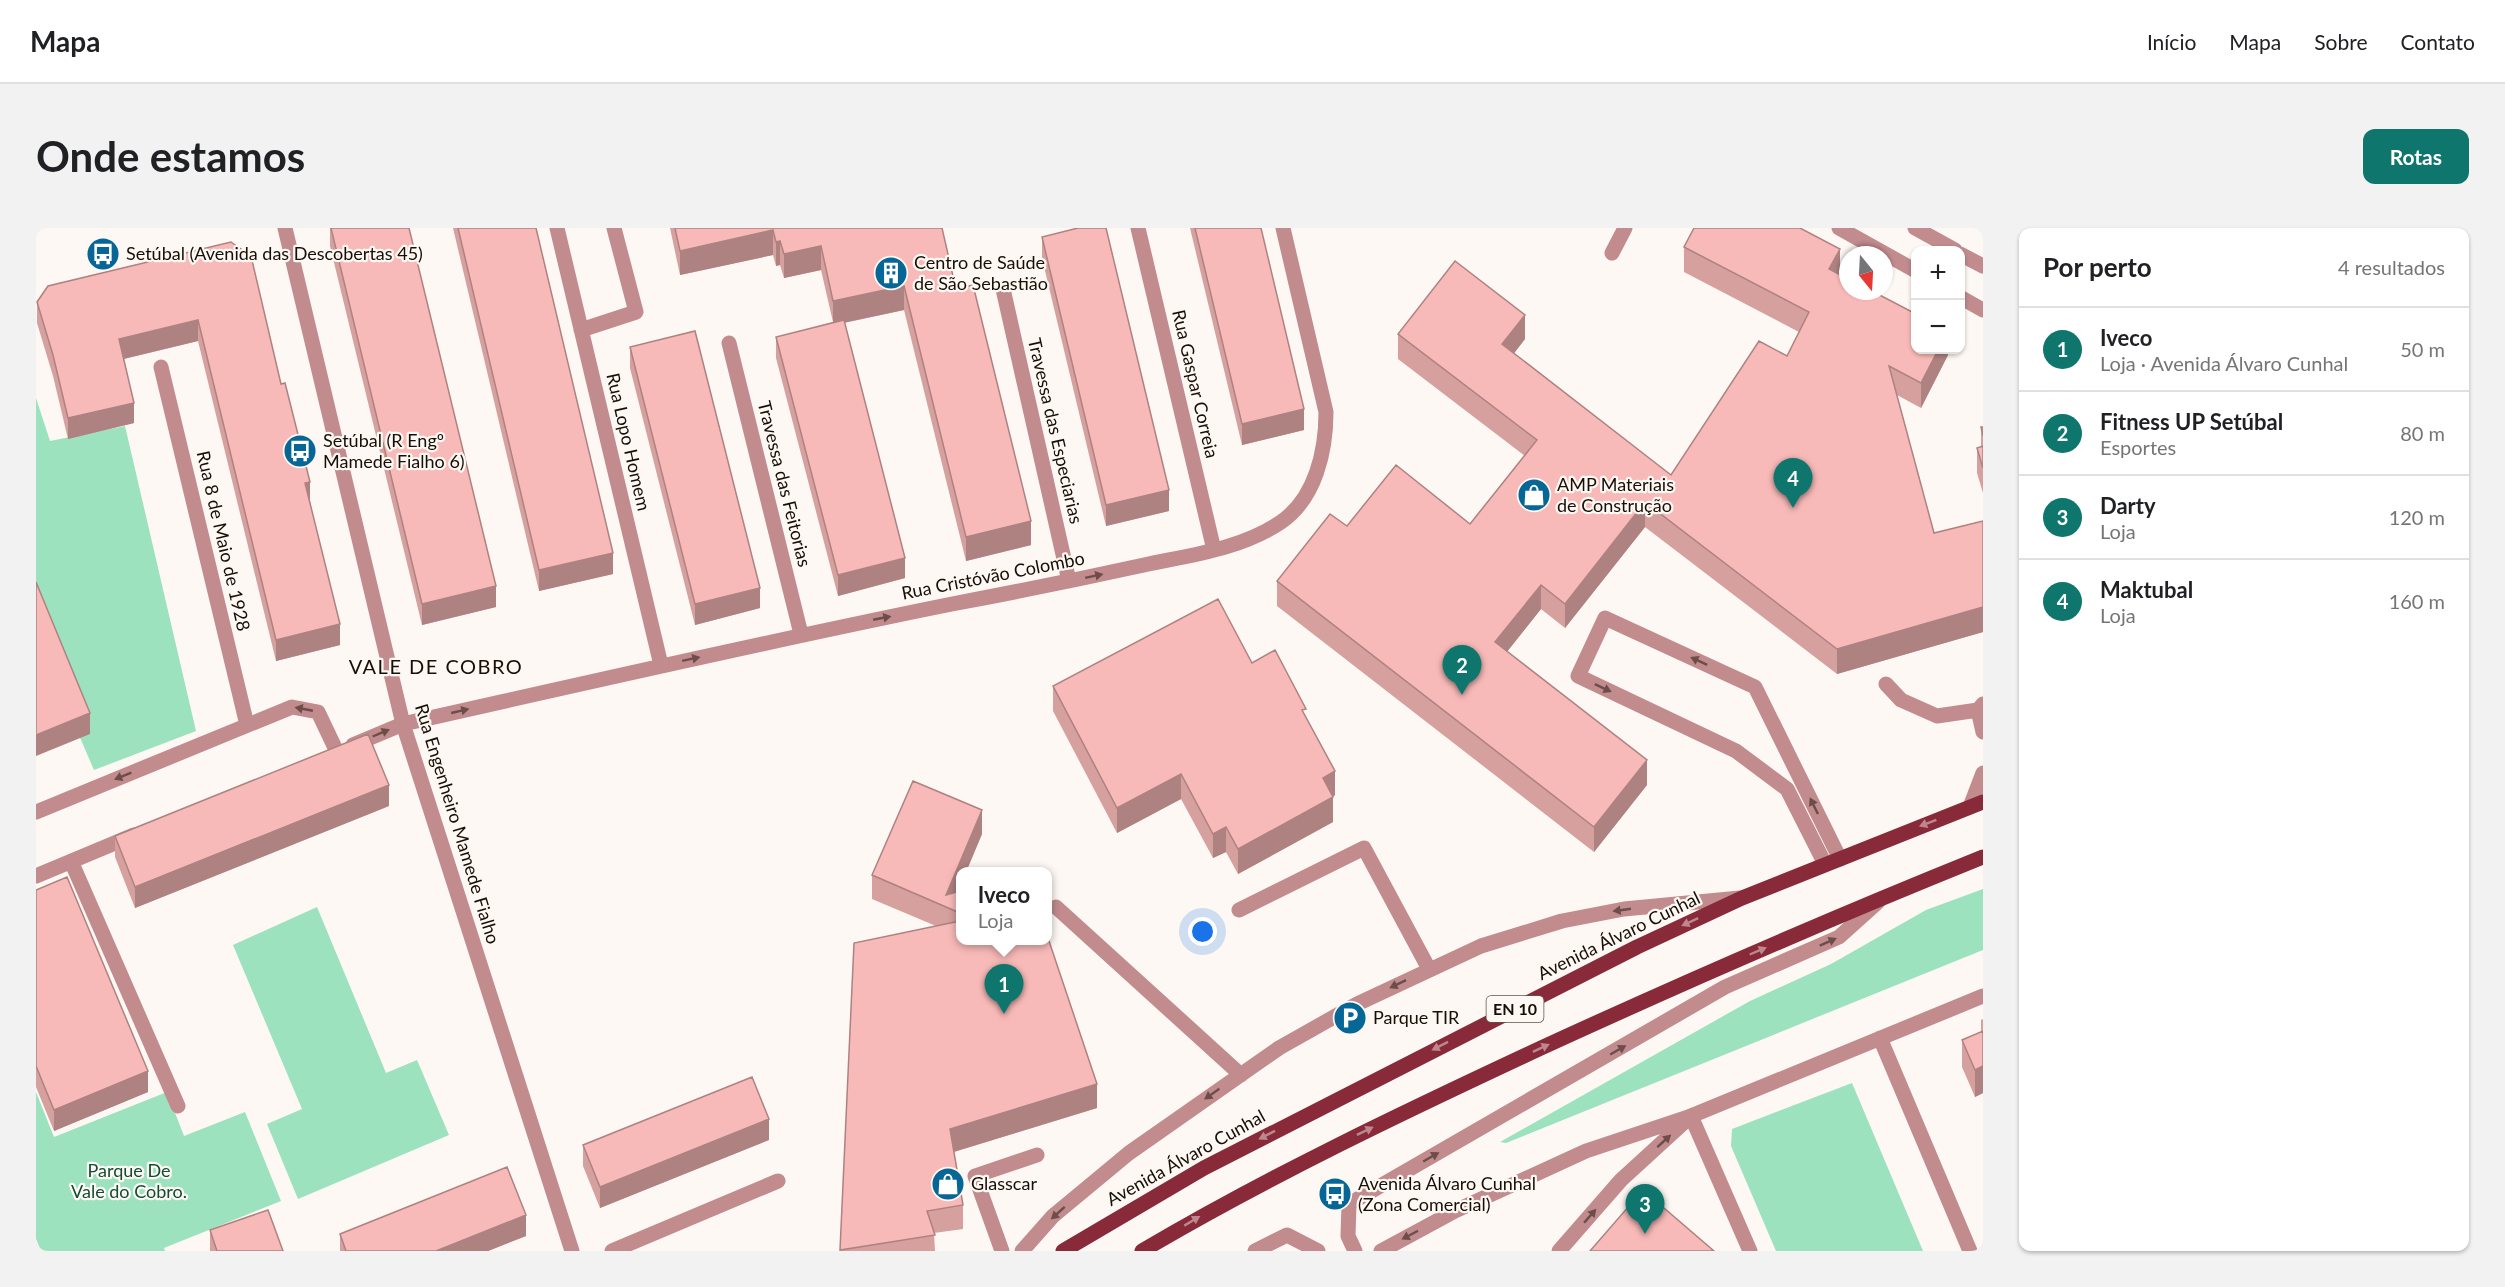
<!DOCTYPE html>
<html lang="pt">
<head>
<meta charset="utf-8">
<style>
  :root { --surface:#fff; --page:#f2f2f2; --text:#202124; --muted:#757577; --line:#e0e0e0; --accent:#0f766e }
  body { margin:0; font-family:Lato,sans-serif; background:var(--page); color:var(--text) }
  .controls { position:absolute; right:18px; top:18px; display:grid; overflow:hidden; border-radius:12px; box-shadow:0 2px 4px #0004 }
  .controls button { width:54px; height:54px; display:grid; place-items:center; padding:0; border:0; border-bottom:2px solid var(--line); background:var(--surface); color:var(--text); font:30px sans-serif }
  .compass { position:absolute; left:1803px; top:18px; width:54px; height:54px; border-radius:50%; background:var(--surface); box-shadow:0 2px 4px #0004; rotate:162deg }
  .you { position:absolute; left:1167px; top:704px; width:21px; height:21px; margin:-15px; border:4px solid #fff; border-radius:50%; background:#1a73e8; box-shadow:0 0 0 9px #1a73e833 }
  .badge { display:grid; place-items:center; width:39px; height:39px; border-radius:50%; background:var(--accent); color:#fff; font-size:20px; font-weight:700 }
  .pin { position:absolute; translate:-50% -50px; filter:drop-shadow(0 2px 3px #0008) }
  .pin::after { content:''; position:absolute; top:32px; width:21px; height:18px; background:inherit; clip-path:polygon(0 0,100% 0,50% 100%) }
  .popup { position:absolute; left:920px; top:639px; width:96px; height:78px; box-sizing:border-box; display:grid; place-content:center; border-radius:12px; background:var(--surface); filter:drop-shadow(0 2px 4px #0005); font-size:20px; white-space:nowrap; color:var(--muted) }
  .popup b { font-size:22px; color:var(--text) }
  .popup::after { content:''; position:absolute; left:50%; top:100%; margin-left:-12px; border:12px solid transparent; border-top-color:var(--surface) }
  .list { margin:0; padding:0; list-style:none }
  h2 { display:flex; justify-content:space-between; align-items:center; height:78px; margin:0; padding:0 24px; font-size:26px }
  h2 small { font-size:20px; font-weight:400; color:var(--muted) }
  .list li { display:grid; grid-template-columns:39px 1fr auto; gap:18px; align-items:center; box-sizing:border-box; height:84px; padding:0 24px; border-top:2px solid var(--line) }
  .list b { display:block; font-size:22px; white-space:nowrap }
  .list p { margin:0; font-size:20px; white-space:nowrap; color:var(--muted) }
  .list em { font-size:20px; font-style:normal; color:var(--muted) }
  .map { position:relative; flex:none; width:1947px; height:1023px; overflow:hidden; border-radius:12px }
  header { display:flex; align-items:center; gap:36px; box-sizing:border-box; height:84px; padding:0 30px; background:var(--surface); border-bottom:2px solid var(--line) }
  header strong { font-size:28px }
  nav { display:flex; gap:33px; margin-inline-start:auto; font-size:21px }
  .intro { display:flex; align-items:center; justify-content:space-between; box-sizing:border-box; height:144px; padding:0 36px }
  h1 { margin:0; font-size:42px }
  .button { padding:15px 27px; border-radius:12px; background:var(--accent); color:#fff; font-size:21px; font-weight:700 }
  main { display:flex; gap:36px; padding:0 36px }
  aside { flex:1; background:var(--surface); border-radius:12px; box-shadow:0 2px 4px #0004 }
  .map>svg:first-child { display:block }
  .green { fill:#9ce2be }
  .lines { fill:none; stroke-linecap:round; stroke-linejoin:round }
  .service { stroke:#c28b8e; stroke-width:15 }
  .minor { stroke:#c28b8e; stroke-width:15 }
  .tertiary { stroke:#c28b8e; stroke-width:15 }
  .primary { stroke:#882a39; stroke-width:15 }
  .wall { fill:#d5a09e }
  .shaded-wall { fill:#ae8281 }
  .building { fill:#f8bab8; stroke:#ae8281; stroke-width:1.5 }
  .oneway { fill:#6c4d4a }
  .oneway2 { fill:#bd878d }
  .labels { text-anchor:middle; stroke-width:4.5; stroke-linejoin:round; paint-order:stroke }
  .shield { fill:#fdf8f3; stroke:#5c554e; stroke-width:1.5 }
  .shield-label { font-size:16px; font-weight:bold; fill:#170f07 }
  .poi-label { font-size:18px; fill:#170f07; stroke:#fdf8f3; text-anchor:start }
  .street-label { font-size:18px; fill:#170f07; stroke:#fdf8f3 }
  .park-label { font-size:18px; fill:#124c34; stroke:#fdf8f3 }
  .neighbourhood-label { font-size:20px; letter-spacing:1.5px; fill:#170f07; stroke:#fdf8f3 }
</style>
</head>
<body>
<header>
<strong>Mapa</strong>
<nav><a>Início</a><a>Mapa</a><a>Sobre</a><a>Contato</a></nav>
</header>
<div class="intro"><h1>Onde estamos</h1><a class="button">Rotas</a></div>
<main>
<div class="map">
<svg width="1947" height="1023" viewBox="0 0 1947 1023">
  <rect width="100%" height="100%" fill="#fdf8f3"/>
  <!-- green -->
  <path class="green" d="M0,170L14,213L89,198L160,503L58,542L0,408Z
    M1947,661V722L1470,915L1464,914L1714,773L1795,736L1890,682Z
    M281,679L350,845L381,832L413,907L262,971L231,896L266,881L197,717Z
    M1816,855L1887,1023H1740L1695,918L1696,901Z
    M0,864L18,909L131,864L148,908L209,884L245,973L128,1020L129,1023H5L0,1011Z"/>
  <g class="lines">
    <!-- service -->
    <path class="service" d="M1576,25L1589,0
      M125,139L211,497
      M1850,456L1865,472L1901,488L1942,482
      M1947,476L1942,482L1947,504
      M1934,579L1947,545
      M1789,636L1751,561L1700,523L1542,448L1569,390L1719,459L1804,631
      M1020,679L1205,847
      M1203,682L1328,620L1393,741
      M1655,888L1714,1023
      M966,1023L939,948L1001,927
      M986,1023L1017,988L1093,925L1243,820L1321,776L1445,718L1526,693L1588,681L1704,670
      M1219,1023L1251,1007L1282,1023
      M1319,1023L1312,1008L1313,976L1689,759L1803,709L1842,674
      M1345,1023L1419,983L1550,923L1655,888L1585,952L1523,1023"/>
    <!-- minor -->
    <path class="minor" d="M249,0L367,496L536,1023
      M521,0L625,437
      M1102,0L1178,322
      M967,61L1033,353
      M545,102L600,84L578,0
      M693,115L765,406
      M317,517L367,496C550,455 732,413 916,376C980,364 1044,351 1108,337C1155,327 1205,321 1245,294C1280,270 1290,222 1290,184L1247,0
      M0,584L256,479L282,484L301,524
      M35,633L142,878
      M0,648L98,607
      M1844,810L1934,1023
      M1655,888L1947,768
      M576,1023L742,953"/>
    <!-- tertiary -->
    <path class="tertiary" d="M1803,0L1880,43
      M1879,0L1919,22
      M1924,26L1947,38
      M1924,69L1947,82"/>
    <!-- primary -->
    <path class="primary" d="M1027,1023L1168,940L1601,719L1706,670L1947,574
      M1106,1023C1235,947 1370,883 1505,820C1651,753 1798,689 1947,629"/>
  </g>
  <!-- wall -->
  <path class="wall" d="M294,0H373L460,379L386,397L294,18Z
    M417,0H500L577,346L503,363Z
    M634,0H906L920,61L995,317L930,333L868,82L808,95L869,350L802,368L740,130V109L797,94L785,42L748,50L744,37L740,38L737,27L644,47Z
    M1154,0H1225L1268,202L1206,217Z
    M1006,9L1133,283L1070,298L1006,30Z
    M195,14L245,156L274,273L304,417L240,433L162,113L88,131L98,195L32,211L17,148L1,95V74Z
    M1648,19L1804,45V46L1912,122V127L1885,180L1861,167L1898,305L1947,293V404L1801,446L1609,299L1529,400L1505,381L1471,423L1611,557L1558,624L1241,378V353L1311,298L1434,296L1489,228L1362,131V106L1489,111L1478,125L1635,247L1751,128L1763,104L1648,44Z
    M594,119L724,380L659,397L594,140Z
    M1945,199H1947V265L1941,245V220L1945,219Z
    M1216,435L1270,489L1299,567L1297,569V594L1202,646L1190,624L1177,630L1145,571L1081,605L1017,483V458Z
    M353,578L99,680L79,629V608Z
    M946,606L930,644H924V657L922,663H924V712L1061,880L918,924L927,977V1001L898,1005L899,1023H804L818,715L900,698L836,671V647Z
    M0,662L112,864L18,903L0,859Z
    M1947,791V865L1939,869L1926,839V812L1945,804V792Z
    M733,912L564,980L547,938V917Z
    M174,1002L247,1023H174Z
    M304,1006L490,1008L452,1023H304Z"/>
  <!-- shaded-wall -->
  <path class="shaded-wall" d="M737,2V27L644,47V23Z
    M744,13V37L740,38V14Z
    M785,18V42L748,50V26Z
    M1804,21V45L1793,66V41Z
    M868,58V82L797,97V73Z
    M1489,87V111L1466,141V116Z
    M162,92V113L83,132V111Z
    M1902,122H1912V127L1885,180V155Z
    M98,175V195L32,211V190Z
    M1268,181V202L1206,217V196Z
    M274,254V275L269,255Z
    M1133,262V283L1070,298V277Z
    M1609,274V299L1529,400V376Z
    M995,293V317L930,333V309Z
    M577,325V346L503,363V342Z
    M869,330V350L802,368V347Z
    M1505,357V381L1459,439V414Z
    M460,358V379L386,397V376Z
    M724,360V380L659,397V376Z
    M1947,379V404L1801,446V421Z
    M304,396V417L240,433V412Z
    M54,485V506L0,528V507Z
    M1611,532V557L1558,624V599Z
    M1299,543V567L1287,574V550Z
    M1145,546V571L1081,605V580Z
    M353,557V578L99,680V659Z
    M1297,569V594L1202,646V621Z
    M946,582V606L930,644H924V657L914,681L910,667Z
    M1190,599V624L1177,630V606Z
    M1947,838V865L1939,869V842Z
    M112,843V864L18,903V882Z
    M1061,856V880L914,925V901Z
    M733,891V912L564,980V959Z
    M490,987V1008L452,1023H400Z"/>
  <!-- building -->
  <path class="building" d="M295,0H373L460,358L386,376Z
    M422,0H500L577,325L503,342Z
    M639,0H906L920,61L937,57L995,293L930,309L868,58L797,73L785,18L748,26L744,13L740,14L737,2L644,23Z
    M1042,0H1070L1133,262L1070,277L1006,9Z
    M1159,0H1225L1268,181L1206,196Z
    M1658,0H1764L1804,21L1793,41L1812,51V63H1836L1880,86V122H1902L1885,155L1853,138L1898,305L1947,293V379L1801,421L1609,274L1529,376L1505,357L1459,414L1611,532L1558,599L1241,353L1294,286L1311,298L1360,237L1434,296L1501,212L1362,106L1419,33L1489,87L1466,116L1635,247L1723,113L1751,128L1773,84L1648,19Z
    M195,14L215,28L245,156L249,155L274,254L269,255L304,396L240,412L162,92L83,111L98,175L32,190L17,127L1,74L12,58Z
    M808,92L869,330L802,347L740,109Z
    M659,103L724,360L659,376L594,119Z
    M1945,199H1947V208Z
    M1947,218V240L1941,220Z
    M0,354L54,485L0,507Z
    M1182,371L1216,435L1239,422L1270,481L1266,482L1299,543L1287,550L1297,569L1202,621L1190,599L1177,606L1145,546L1081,580L1017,458Z
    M332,506L353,557L99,659L79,608Z
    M877,553L946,582L910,667L924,663V685L836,647Z
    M31,649L112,843L18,882L0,838V662Z
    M924,693V712H1011V707L1061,856L914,901L927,977L891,983L899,1007L804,1022L818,715Z
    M1947,803V838L1939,842L1926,812Z
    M716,849L733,891L564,959L547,917Z
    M471,939L490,987L400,1023H310L304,1006Z
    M1607,962L1678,1023H1554Z
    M232,982L247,1023H181L174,1002Z"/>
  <!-- one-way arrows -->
  <defs><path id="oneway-solid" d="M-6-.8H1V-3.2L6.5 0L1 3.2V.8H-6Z" transform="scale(1.5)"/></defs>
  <g class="oneway">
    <use href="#oneway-solid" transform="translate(1058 348) rotate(-12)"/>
    <use href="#oneway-solid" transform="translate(846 390) rotate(-11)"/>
    <use href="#oneway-solid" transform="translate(655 431) rotate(-12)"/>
    <use href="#oneway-solid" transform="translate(1663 433) rotate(-155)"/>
    <use href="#oneway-solid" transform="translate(1567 460) rotate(25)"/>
    <use href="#oneway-solid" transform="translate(268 481) rotate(-169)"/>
    <use href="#oneway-solid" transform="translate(424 483) rotate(-13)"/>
    <use href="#oneway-solid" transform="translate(345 505) rotate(-23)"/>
    <use href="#oneway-solid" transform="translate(87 548) rotate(158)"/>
    <use href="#oneway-solid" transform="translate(1778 578) rotate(-116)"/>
    <use href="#oneway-solid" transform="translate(1586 682) rotate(172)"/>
    <use href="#oneway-solid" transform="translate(1792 714) rotate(-24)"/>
    <use href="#oneway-solid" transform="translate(1362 756) rotate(154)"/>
    <use href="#oneway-solid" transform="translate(1582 822) rotate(-30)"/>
    <use href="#oneway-solid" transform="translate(1176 866) rotate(145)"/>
    <use href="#oneway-solid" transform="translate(1628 913) rotate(-42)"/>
    <use href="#oneway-solid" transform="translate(1395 929) rotate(-30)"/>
    <use href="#oneway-solid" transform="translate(1022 985) rotate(138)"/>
    <use href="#oneway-solid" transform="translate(1554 988) rotate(-49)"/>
    <use href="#oneway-solid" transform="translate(1374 1007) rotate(152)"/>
  </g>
  <g class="oneway2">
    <use href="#oneway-solid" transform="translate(1892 595) rotate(159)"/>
    <use href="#oneway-solid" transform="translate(1654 694) rotate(155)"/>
    <use href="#oneway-solid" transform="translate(1722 723) rotate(-23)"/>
    <use href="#oneway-solid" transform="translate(1404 818) rotate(153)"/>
    <use href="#oneway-solid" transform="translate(1505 820) rotate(-25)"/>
    <use href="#oneway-solid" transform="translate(1329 903) rotate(-26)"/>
    <use href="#oneway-solid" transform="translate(1231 907) rotate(153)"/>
    <use href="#oneway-solid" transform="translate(1156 993) rotate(-31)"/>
  </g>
  <!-- icons -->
  <defs>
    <symbol id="bus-disc" viewBox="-11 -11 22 22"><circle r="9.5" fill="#066796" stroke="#fdf8f3"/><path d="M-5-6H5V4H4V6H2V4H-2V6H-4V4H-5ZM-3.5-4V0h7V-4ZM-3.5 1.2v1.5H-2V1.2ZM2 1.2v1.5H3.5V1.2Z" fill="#fff"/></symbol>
    <symbol id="building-disc" viewBox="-11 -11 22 22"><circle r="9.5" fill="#066796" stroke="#fdf8f3"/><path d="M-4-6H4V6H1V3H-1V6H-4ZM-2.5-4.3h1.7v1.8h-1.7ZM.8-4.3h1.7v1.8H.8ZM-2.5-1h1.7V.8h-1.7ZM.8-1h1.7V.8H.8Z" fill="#fff"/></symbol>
    <symbol id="shop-disc" viewBox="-11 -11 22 22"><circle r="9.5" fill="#066796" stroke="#fdf8f3"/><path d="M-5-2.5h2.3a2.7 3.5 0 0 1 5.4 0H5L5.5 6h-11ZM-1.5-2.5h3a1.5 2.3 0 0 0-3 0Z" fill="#fff"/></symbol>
    <symbol id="parking-disc" viewBox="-11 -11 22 22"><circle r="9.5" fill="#066796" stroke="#fdf8f3"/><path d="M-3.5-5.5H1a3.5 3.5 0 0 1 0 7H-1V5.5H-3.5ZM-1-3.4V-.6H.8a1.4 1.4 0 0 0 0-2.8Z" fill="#fff"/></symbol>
  </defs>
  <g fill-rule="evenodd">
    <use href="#bus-disc" x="48" y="7" width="38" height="38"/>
    <use href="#building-disc" x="836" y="26" width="38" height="38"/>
    <use href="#bus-disc" x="245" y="204" width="38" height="38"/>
    <use href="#shop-disc" x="1479" y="248" width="38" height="38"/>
    <use href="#parking-disc" x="1295" y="771" width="38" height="38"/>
    <use href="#shop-disc" x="893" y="937" width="38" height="38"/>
    <use href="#bus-disc" x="1280" y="947" width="38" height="38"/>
  </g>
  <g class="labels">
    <!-- shield labels -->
    <rect class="shield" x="1450.5" y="768" width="57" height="26" rx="4.5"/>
    <g class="shield-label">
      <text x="1479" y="787">EN 10</text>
    </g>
    <!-- poi labels -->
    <g class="poi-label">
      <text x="90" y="32">Setúbal (Avenida das Descobertas 45)</text>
      <text x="878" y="41">Centro de Saúde<tspan x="878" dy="21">de São Sebastião</tspan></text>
      <text x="287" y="219">Setúbal (R Engº<tspan x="287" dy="21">Mamede Fialho 6)</tspan></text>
      <text x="1521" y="263">AMP Materiais<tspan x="1521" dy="21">de Construção</tspan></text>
      <text x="1337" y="796">Parque TIR</text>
      <text x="935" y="962">Glasscar</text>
      <text x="1322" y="962">Avenida Álvaro Cunhal<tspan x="1322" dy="21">(Zona Comercial)</tspan></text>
    </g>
    <!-- street labels -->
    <g class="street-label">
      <text transform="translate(1159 156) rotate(77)" y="6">Rua Gaspar Correia</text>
      <text transform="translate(1019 203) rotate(77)" y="6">Travessa das Especiarias</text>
      <text transform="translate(592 214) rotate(77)" y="6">Rua Lopo Homem</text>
      <text transform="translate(748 256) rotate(76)" y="6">Travessa das Feitorias</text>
      <text transform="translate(187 313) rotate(77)" y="6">Rua 8 de Maio de 1928</text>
      <text transform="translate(957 348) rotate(-11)" y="6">Rua Cristóvão Colombo</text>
      <text transform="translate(421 596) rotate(73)" y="6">Rua Engenheiro Mamede Fialho</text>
      <text transform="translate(1583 708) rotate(-26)" y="6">Avenida Álvaro Cunhal</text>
      <text transform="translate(1150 930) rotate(-29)" y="6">Avenida Álvaro Cunhal</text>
    </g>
    <!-- park labels -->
    <g class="park-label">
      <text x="93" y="949">Parque De<tspan x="93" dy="21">Vale do Cobro.</tspan></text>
    </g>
    <!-- neighbourhood labels -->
    <g class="neighbourhood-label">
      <text x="400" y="446">VALE DE COBRO</text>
    </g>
  </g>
</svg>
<div class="controls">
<button>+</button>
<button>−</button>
</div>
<svg class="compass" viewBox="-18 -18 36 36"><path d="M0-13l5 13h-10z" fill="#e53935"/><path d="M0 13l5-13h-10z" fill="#757577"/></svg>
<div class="you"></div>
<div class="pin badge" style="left:968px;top:786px">1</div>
<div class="popup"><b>Iveco</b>Loja</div>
<div class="pin badge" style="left:1426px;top:467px">2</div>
<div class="pin badge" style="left:1609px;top:1006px">3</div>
<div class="pin badge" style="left:1757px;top:280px">4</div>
</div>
<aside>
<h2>Por perto<small>4 resultados</small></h2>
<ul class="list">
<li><span class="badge">1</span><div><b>Iveco</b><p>Loja · Avenida Álvaro Cunhal</p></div><em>50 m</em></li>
<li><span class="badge">2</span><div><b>Fitness UP Setúbal</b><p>Esportes</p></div><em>80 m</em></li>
<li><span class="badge">3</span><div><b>Darty</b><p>Loja</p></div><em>120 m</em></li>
<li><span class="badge">4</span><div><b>Maktubal</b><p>Loja</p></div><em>160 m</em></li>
</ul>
</aside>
</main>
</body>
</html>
